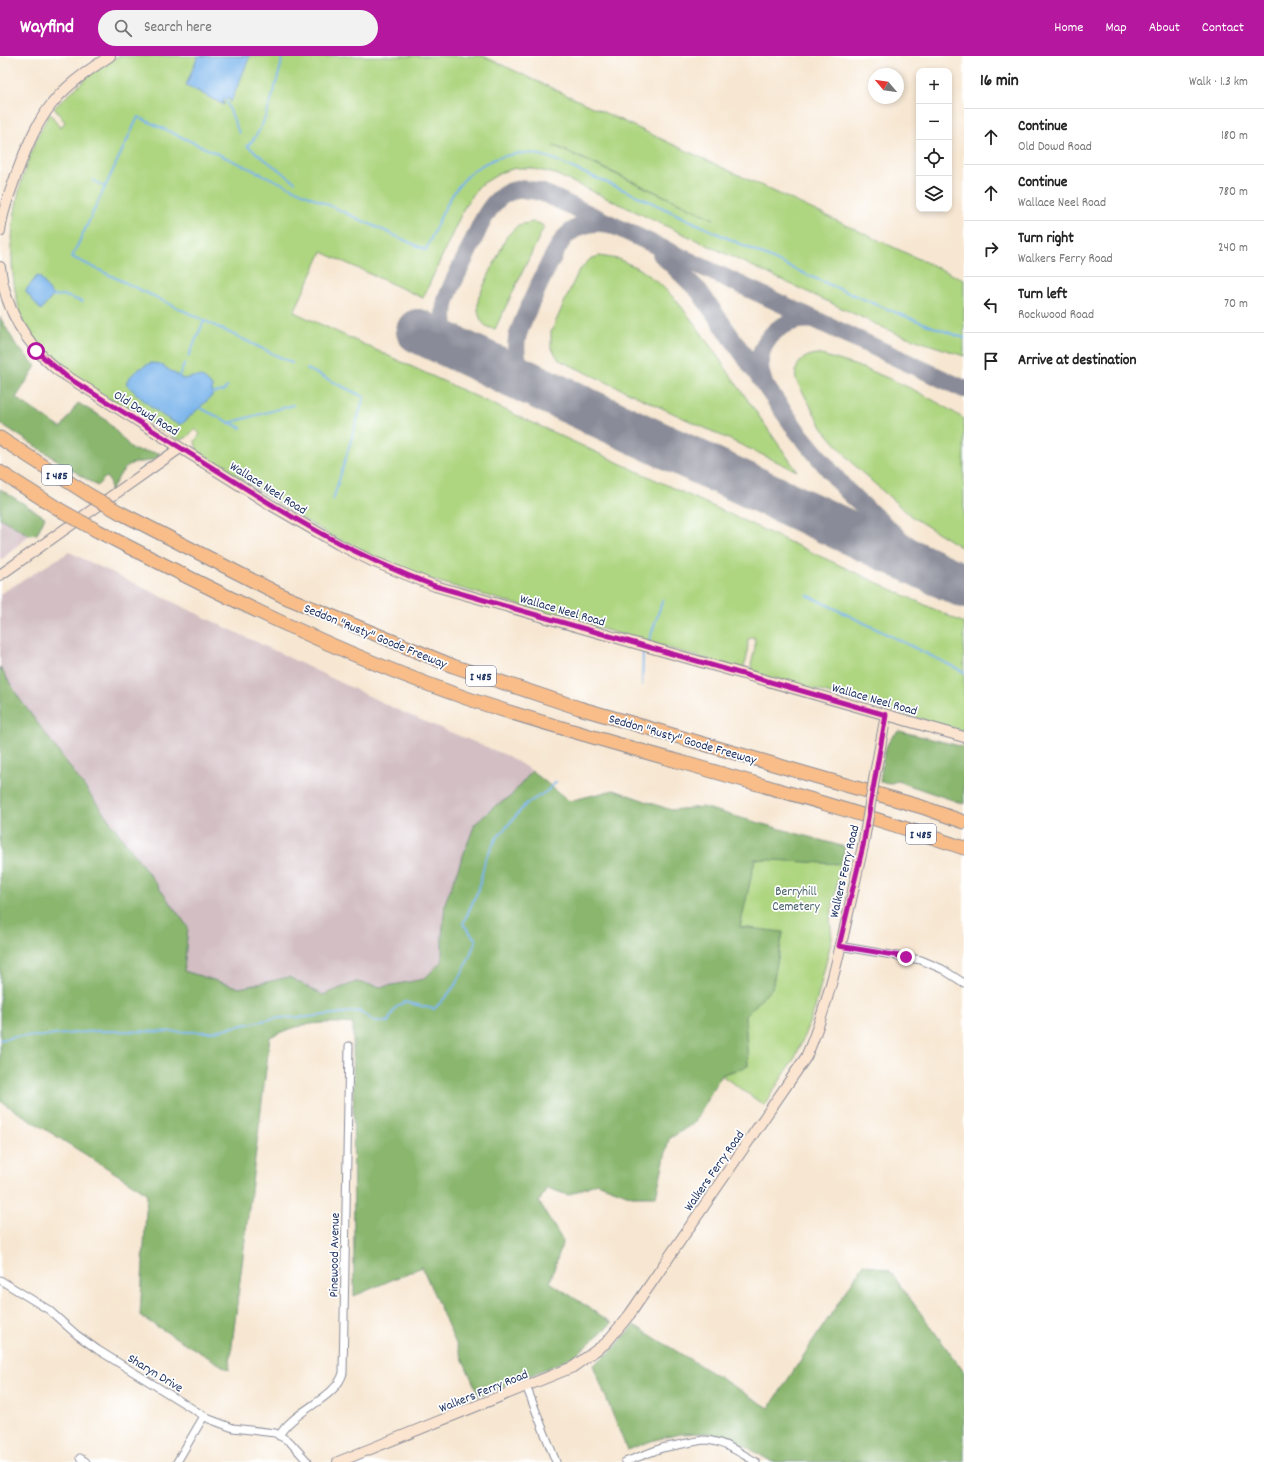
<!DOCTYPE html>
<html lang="en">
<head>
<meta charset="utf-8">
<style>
  :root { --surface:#fff; --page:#f2f2f2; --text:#222; --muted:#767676; --line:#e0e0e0; --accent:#b5179e }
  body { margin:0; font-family:Dekko,sans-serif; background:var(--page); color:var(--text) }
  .controls { position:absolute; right:12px; top:12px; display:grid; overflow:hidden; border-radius:8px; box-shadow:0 2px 6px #0003 }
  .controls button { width:36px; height:36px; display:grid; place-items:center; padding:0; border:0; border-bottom:1px solid var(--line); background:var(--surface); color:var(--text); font:20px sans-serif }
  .compass { position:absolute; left:868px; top:12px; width:36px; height:36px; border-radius:50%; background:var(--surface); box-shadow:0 2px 6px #0003; rotate:299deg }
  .stop { position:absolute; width:12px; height:12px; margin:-9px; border:3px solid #b5179e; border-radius:50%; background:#fff }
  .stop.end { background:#b5179e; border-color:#fff; box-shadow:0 1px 4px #0008 }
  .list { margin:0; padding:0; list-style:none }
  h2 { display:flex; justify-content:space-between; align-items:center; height:52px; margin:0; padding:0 16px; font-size:17px }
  h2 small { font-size:13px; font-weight:400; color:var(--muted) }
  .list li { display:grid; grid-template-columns:26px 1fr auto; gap:12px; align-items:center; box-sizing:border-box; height:56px; padding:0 16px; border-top:1px solid var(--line) }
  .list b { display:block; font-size:15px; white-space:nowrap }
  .list p { margin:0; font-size:13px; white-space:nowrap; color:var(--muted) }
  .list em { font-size:13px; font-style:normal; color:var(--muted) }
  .icon { flex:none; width:22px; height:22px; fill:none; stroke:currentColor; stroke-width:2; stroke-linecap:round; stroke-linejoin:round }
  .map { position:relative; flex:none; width:964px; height:1406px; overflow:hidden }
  header { display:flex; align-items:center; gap:24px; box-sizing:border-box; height:56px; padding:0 20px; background:var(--accent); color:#fff }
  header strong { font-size:19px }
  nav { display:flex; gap:22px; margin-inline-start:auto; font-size:14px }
  .search { width:280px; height:36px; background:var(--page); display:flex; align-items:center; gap:10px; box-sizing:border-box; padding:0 14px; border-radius:22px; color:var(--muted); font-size:15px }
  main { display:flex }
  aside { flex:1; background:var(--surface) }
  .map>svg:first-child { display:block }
  .industrial { fill:#d2bec3 }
  .green { fill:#aed580; stroke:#64826f; fill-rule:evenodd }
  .forest { fill:#8ab66e; stroke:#527266 }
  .water { fill:#7cb5ec; stroke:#4c72a5 }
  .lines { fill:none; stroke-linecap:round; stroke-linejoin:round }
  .stream { stroke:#7cb5ec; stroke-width:2 }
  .taxiway { stroke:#898b98; stroke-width:18 }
  .runway { stroke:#898b98; stroke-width:44 }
  .street-casing { stroke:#898b98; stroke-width:9 }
  .secondary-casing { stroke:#898b98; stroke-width:12 }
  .highway-casing { stroke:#898b98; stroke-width:15 }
  .street { stroke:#fff; stroke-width:7 }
  .secondary { stroke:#fce5d0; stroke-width:10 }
  .highway { stroke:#f8bd89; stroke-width:13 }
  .secondary-bridge-casing { stroke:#898b98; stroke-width:12; stroke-linecap:butt }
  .highway-bridge-casing { stroke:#898b98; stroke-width:15; stroke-linecap:butt }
  .secondary-bridge { stroke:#fce5d0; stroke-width:10 }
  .highway-bridge { stroke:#f8bd89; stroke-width:13 }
  .route { stroke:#b5179e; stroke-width:5 }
  .labels { text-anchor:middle; stroke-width:3.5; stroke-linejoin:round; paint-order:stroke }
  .shield { fill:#fff; stroke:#5f6d8e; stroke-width:1 }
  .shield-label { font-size:12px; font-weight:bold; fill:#1b2f5e }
  .street-label { font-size:13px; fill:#1b2f5e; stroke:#fff }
  .park-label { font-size:13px; fill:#476168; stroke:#fff }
</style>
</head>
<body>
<header>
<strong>Wayfind</strong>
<div class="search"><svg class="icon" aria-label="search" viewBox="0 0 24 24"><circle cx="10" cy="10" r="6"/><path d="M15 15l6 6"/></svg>Search here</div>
<nav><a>Home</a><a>Map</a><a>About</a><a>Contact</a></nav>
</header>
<main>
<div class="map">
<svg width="964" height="1406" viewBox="0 0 964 1406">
  <rect width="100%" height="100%" fill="#fff"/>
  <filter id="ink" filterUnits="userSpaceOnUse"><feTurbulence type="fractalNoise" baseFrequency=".025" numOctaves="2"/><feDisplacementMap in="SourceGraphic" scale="8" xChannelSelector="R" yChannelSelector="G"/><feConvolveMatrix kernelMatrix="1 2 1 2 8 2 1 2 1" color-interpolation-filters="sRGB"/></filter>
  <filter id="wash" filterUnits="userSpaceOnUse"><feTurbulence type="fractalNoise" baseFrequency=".012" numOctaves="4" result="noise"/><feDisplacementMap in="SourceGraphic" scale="16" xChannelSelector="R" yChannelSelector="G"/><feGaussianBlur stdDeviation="0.9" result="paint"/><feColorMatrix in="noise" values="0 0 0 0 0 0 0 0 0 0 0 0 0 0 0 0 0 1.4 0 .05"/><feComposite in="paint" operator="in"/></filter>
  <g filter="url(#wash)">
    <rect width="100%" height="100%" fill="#f7e7d2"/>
    <!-- industrial -->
    <path class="industrial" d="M0,462L29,479L0,505Z
      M69,496L402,656L508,700L532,715L510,741L495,750L442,882V905L424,923L382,931L356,926L323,939L289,921L241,932L184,915L188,871L19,642L0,611V538Z"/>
    <!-- green -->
    <path class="green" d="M118,0H483L964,224V300L895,277L555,118L530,112H516L502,116L479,130L465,150L423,242L322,196L294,256L964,567V675L752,616C748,608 758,594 754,581L748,583L747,601L744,611L741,613L432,524L378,502L338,483L304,464L197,394L195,385L200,378L195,373L186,382L179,384C139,360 85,333 51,303C40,293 32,282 24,269C0,200 13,122 50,57L60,72L65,66L54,52L91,18ZM554,89L714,163L554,90Z
      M533,166L541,168L544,171L496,271L495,273C478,272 476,252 479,240L507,180L518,169Z
      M599,200L618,203L640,213L661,229L677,245L697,271L797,415L559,304L551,291V276L578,216L590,203Z
      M817,298C868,311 921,334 964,363V493L912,461L858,413L823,373L796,324C794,309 801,300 817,298Z
      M755,802L841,808L830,864L832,882L815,952L796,1000L764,1049L721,1019L748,1010L745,960L772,932L783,877L740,871Z"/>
    <!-- forest -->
    <path class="forest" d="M0,261L16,289L36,310L16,342L61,372L78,347L105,363L133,394L160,397L158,401C149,407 141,405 131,408C122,411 115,429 110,436V426L106,421L97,430L0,367Z
      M0,433L45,461L37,478L29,479L0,462Z
      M0,611L19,642L188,871L184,915L240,932L289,921L323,939L356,926L382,931L424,923L442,905V882L445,847L475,768L495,750L510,741L532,715L569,745L614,734L671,754L702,751L845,791L841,808L755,803L740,871L783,876L772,932L745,960L748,1010L721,1019L694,1067L669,1083L656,1140H632L597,1127L568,1139L547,1132L539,1146L563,1185L550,1226L612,1267L577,1298L553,1310L479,1340L422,1211L354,1240L353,968C321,965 300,967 270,981L229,1314L140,1260L147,1137L0,1045Z
      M899,675L964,691V748L897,725L891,727L880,726C883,707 882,686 899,675Z
      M864,1208L889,1214L964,1316V1406H772L742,1388L728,1381L704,1377L680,1378L654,1384L627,1394L593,1309L611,1295L634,1269L769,1352Z"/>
    <!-- water -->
    <path class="water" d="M198,0H250L231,46L229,43L225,42L223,45L224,49L186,29Z
      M37,220L40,221L53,240L41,254L26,236V234Z
      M151,307L160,308L183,323C198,320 201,317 212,330V340L182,368C172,371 133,336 126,327C131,317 141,311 151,307Z"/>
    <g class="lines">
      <!-- stream -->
      <path class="stream" d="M282,0L281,9C275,31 265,76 247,90L295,126
        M225,42L239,77
        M93,124L105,131
        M53,240L63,239L83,246
        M188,301L204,265
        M292,307L72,201L138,61L426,194C444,154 457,111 505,100C516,97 529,96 540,99C552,101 565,109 577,114C611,128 645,143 678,159C772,203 866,248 964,282
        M307,313L364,341L333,444
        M179,320L185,307
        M212,337L223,335L227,331
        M200,352L241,372
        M229,367L293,349
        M807,539L964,616
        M649,585L663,543
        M642,629L643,596
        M0,984L14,981L44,980L97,975L210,976L276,962L308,961L360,955L373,965L388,966L395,952L405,946L434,953C459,929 464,916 476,884L463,868L479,832L485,804L496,783L526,748L547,735L556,726"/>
      <!-- taxiway -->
      <path class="taxiway" d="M661,198L699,235L797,375L846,434L901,484L964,527
        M466,298C447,283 440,269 446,244C452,227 461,211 469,194C485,158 499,118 548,139L964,333
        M763,324C750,289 781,259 815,264
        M548,336C534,327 520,318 517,300C516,294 516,288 517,282C521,266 555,191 566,180C577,169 593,165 608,168"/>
      <!-- runway -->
      <path class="runway" d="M418,275L964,530"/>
    </g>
  </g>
  <g filter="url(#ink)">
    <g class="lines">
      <defs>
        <path id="street" d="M839,890L921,904L942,913L964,927
          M0,1224L49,1254L77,1279L98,1294L209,1363L233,1372L275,1377L290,1386L308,1406
          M526,1330L556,1406
          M279,1380C293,1354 336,1343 343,1317L349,990
          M80,1402L86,1406
          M177,1406L204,1360
          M625,1406L662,1392L703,1384C722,1384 740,1397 756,1406"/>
        <path id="secondary" d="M0,175C2,155 10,137 16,119C40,55 53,37 110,0
          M0,211C5,253 25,287 57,314L271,449L338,488L372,505L435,530L964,681
          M0,519L180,392
          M875,718L886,659
          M338,1406L573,1311L606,1287L630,1258L806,1001C834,937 847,858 863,790"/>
        <path id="highway" d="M0,382L89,439
          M0,416L62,455
          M119,456L285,541L453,610L579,652L922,751L964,766
          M96,474C217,537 339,598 469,643C510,657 552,669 593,681C717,717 842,750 964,792"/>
      </defs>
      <!-- street casing -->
      <use href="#street" class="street-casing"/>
      <!-- secondary casing -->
      <use href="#secondary" class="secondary-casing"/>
      <!-- highway casing -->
      <use href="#highway" class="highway-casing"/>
      <!-- street -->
      <use href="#street" class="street"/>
      <!-- secondary -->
      <use href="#secondary" class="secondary"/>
      <!-- highway -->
      <use href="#highway" class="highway"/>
      <defs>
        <path id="secondary-bridge" d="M863,790L875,718"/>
        <path id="highway-bridge" d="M89,439L119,456
          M62,455L96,474"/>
      </defs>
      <!-- secondary-bridge casing -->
      <use href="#secondary-bridge" class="secondary-bridge-casing"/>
      <!-- highway-bridge casing -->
      <use href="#highway-bridge" class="highway-bridge-casing"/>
      <!-- secondary-bridge -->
      <use href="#secondary-bridge" class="secondary-bridge"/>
      <!-- highway-bridge -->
      <use href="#highway-bridge" class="highway-bridge"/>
    </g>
  </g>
  <g class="lines" filter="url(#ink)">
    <!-- route -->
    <path class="route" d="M36,295L67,321C118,353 170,385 221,417C292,462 356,501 435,530L886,659L863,790L839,890L906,901"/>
  </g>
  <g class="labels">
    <!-- shield labels -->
    <g class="shield">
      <rect x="42" y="409" width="30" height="20" rx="3"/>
      <rect x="466" y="610" width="30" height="20" rx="3"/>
      <rect x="906" y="768" width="30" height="20" rx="3"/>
    </g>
    <g class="shield-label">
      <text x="57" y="423">I 485</text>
      <text x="481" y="624">I 485</text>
      <text x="921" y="782">I 485</text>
    </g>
    <!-- street labels -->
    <g class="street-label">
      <text transform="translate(147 356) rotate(32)" y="5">Old Dowd Road</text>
      <text transform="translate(269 431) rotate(32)" y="5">Wallace Neel Road</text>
      <text transform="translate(563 553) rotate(16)" y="5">Wallace Neel Road</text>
      <text transform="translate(376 579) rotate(22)" y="5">Seddon "Rusty" Goode Freeway</text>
      <text transform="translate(875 642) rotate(16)" y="5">Wallace Neel Road</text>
      <text transform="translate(683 682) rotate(16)" y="5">Seddon "Rusty" Goode Freeway</text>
      <text transform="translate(843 815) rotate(-77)" y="5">Walkers Ferry Road</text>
      <text transform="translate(713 1114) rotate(-55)" y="5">Walkers Ferry Road</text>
      <text transform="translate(333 1199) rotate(-89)" y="5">Pinewood Avenue</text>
      <text transform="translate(156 1316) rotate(31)" y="5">Sharyn Drive</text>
      <text transform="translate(483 1334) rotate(-22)" y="5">Walkers Ferry Road</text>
    </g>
    <!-- park labels -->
    <g class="park-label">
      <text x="796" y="839">Berryhill<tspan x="796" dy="15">Cemetery</tspan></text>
    </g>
  </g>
</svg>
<div class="controls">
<button>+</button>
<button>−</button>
<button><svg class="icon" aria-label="locate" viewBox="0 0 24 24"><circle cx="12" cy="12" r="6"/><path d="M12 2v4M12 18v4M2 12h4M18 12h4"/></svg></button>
<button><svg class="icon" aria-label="layers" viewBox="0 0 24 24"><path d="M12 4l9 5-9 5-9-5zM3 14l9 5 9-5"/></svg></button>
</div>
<svg class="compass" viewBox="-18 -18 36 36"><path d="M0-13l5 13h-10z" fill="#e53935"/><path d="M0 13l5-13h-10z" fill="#767676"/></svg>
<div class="stop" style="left:36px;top:295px"></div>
<div class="stop end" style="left:906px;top:901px"></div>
</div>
<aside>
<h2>16 min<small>Walk · 1.3 km</small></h2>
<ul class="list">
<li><svg class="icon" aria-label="ahead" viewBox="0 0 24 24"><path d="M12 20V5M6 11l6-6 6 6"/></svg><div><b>Continue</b><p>Old Dowd Road</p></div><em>180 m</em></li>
<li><svg class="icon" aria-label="ahead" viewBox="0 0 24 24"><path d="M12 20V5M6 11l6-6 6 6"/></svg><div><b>Continue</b><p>Wallace Neel Road</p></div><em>780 m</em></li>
<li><svg class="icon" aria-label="right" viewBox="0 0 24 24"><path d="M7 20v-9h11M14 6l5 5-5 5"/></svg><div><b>Turn right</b><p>Walkers Ferry Road</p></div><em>240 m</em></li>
<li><svg class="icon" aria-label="left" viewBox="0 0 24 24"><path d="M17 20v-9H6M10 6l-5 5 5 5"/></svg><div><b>Turn left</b><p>Rockwood Road</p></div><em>70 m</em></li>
<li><svg class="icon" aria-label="arrive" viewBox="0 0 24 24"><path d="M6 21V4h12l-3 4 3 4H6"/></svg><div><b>Arrive at destination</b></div></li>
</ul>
</aside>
</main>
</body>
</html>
